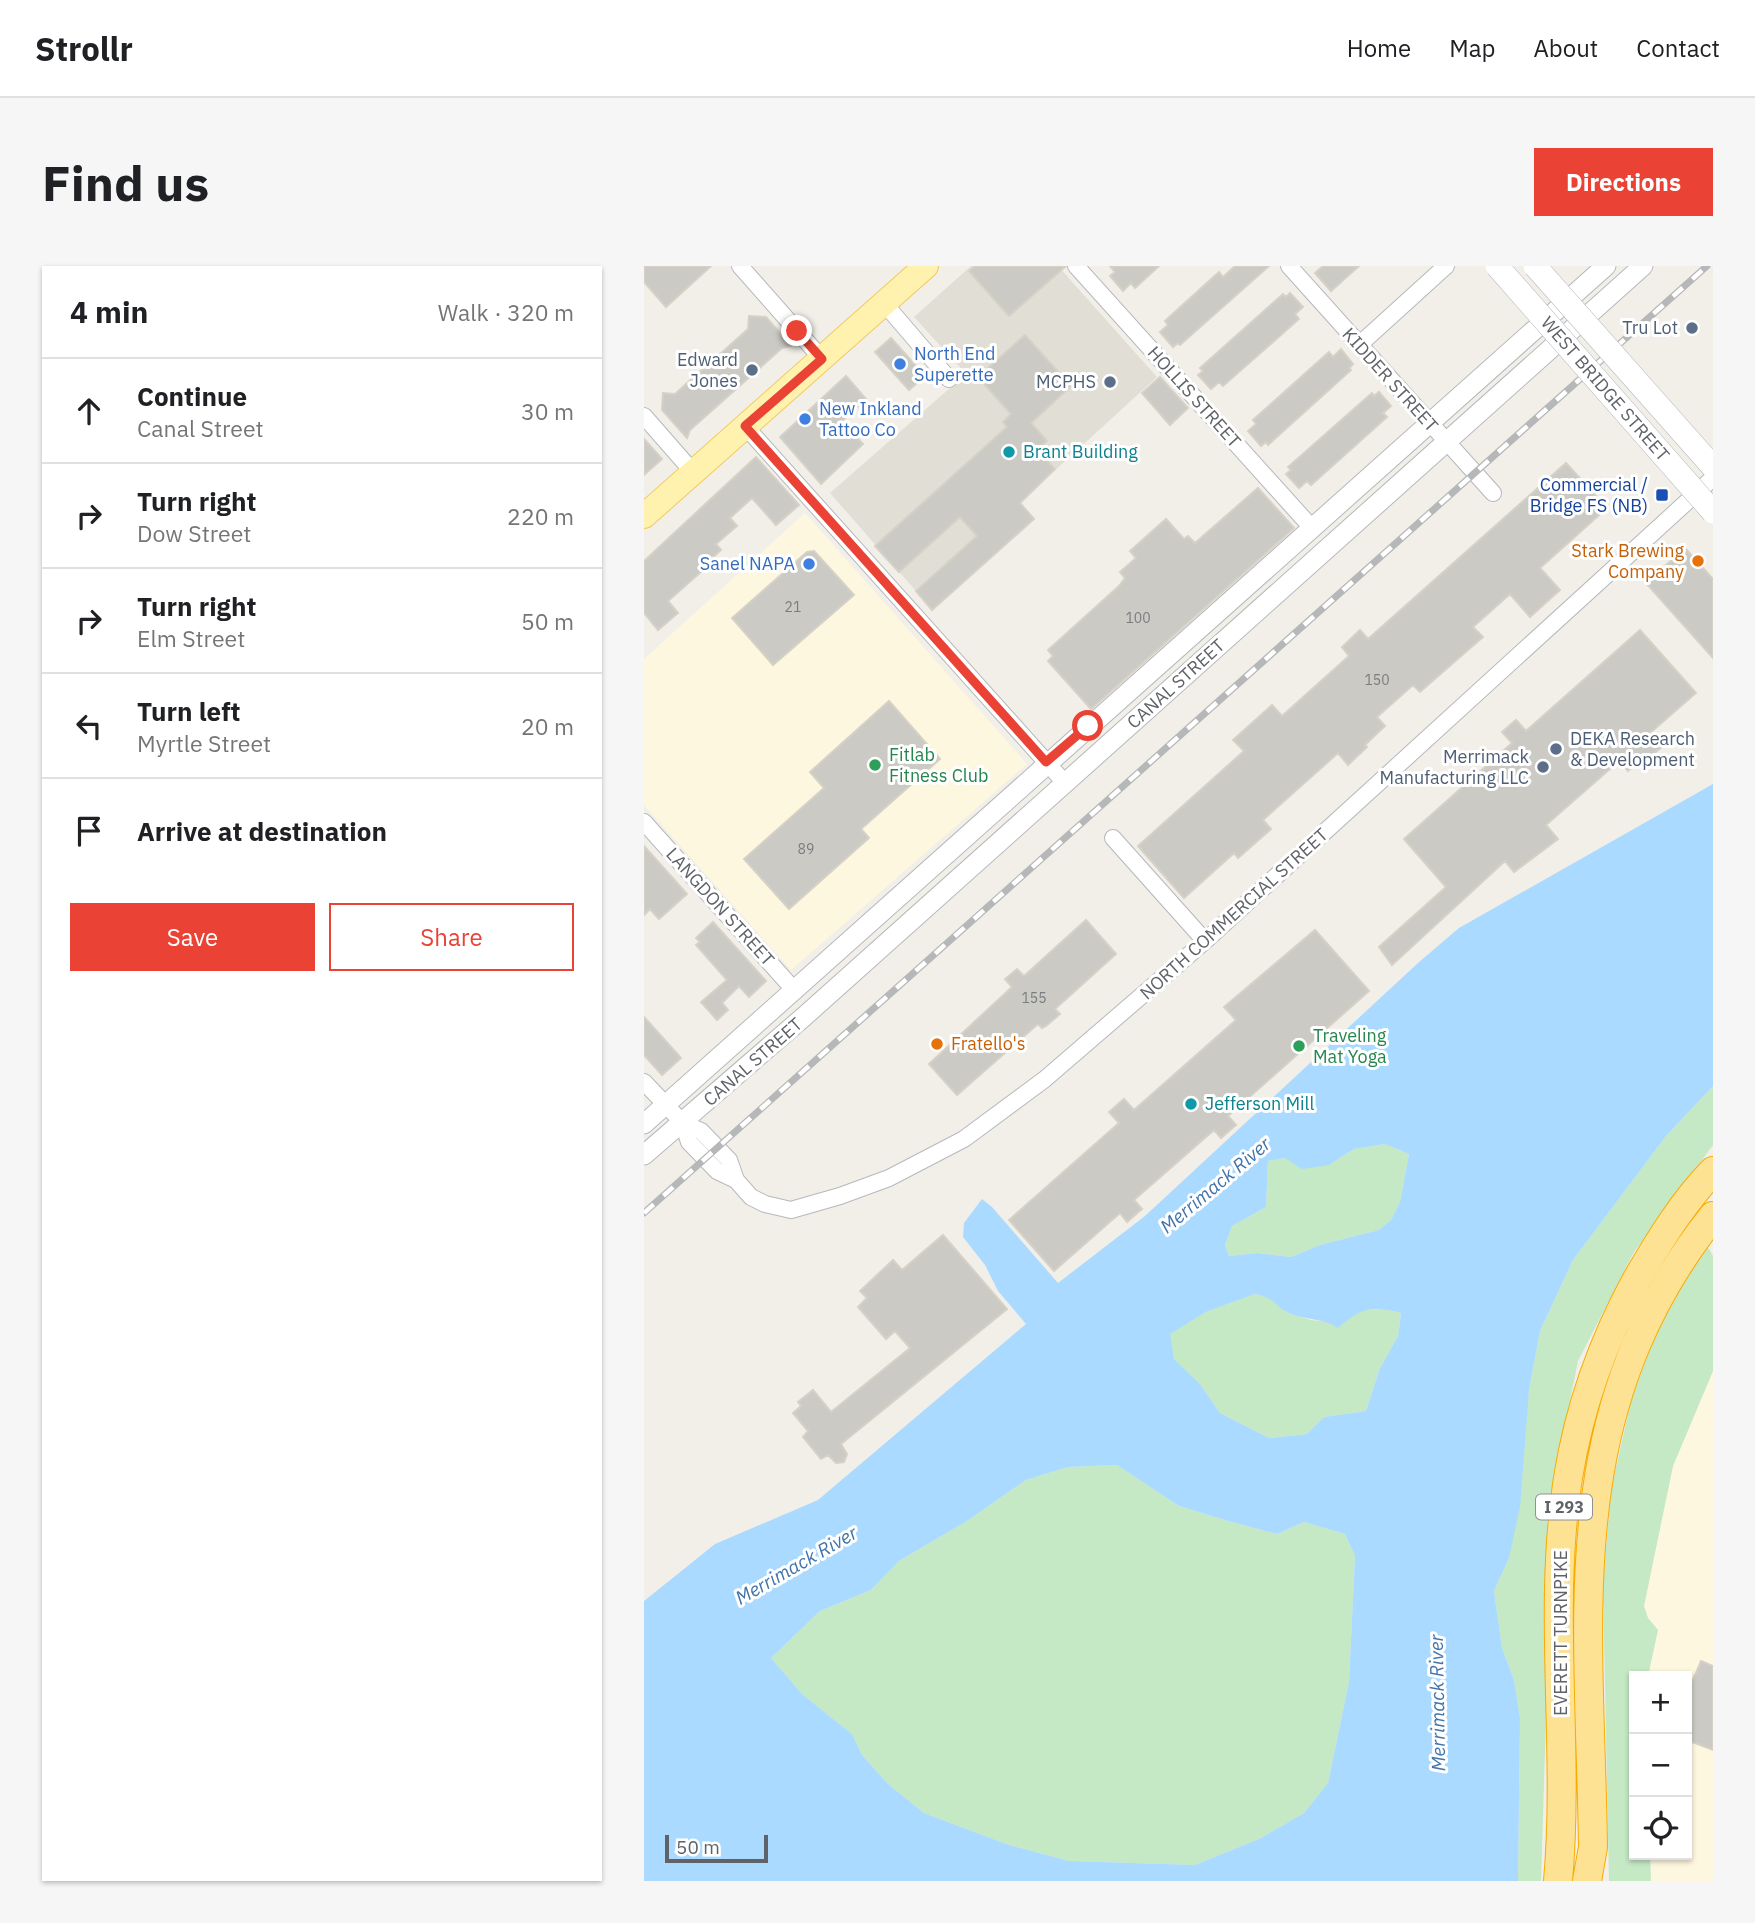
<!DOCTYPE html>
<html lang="en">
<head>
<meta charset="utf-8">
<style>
  :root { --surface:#fff; --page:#f6f6f6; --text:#202124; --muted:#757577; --line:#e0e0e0; --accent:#ea4335 }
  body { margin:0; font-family:"IBM Plex Sans",sans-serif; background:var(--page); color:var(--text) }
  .controls { position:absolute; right:21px; bottom:21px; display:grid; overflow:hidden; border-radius:0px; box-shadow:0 2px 5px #0004 }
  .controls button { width:63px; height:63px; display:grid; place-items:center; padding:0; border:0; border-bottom:2px solid var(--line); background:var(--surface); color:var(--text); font:35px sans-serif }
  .scale { position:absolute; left:21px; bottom:18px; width:103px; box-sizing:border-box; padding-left:7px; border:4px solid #5f6368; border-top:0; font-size:19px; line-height:24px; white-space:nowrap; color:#5f6368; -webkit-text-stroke:5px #fff; paint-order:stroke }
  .stop { position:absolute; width:21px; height:21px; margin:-16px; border:5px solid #ea4335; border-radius:50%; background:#fff }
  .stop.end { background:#ea4335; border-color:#fff; box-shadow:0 2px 7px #0008 }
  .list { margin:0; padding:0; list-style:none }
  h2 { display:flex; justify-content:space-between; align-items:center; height:91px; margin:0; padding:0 28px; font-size:30px }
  h2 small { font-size:23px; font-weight:400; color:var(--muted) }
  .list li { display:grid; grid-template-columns:46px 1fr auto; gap:21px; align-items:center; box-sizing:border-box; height:105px; padding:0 28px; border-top:2px solid var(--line) }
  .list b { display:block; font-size:26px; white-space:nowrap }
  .list p { margin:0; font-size:23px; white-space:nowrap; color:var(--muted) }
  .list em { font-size:23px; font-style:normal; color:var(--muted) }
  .actions { display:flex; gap:14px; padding:21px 28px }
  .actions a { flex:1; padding:16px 0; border:2px solid var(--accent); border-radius:0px; text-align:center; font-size:24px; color:var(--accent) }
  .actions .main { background:var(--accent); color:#fff }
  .icon { flex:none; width:38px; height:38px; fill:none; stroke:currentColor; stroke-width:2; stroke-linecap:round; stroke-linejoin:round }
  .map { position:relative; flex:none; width:1069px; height:1615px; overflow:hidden; border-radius:0px }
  header { display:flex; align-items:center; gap:42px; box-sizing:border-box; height:98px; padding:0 35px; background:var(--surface); border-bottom:2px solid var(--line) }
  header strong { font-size:33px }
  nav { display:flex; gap:38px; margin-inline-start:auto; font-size:24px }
  .intro { display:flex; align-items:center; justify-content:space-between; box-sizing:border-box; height:168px; padding:0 42px }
  h1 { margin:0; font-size:49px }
  .button { padding:18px 32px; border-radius:0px; background:var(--accent); color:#fff; font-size:24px; font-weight:700 }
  main { display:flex; gap:42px; padding:0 42px }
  aside { flex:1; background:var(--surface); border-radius:0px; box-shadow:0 2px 5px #0004 }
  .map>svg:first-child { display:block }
  .commercial { fill:#fef7e0 }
  .education { fill:#e1ded6 }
  .green { fill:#c5e8c5 }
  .water { fill:#aadaff; fill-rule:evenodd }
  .building { fill:#cccac5; stroke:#d6d1c6; stroke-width:2 }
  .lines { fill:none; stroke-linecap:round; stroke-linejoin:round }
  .minor-casing { stroke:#b5b8bc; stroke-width:18 }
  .tertiary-casing { stroke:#b5b8bc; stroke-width:21 }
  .primary-casing { stroke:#f2c960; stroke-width:26 }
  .motorway-casing { stroke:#f9ab00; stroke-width:30 }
  .minor { stroke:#fff; stroke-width:16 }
  .tertiary { stroke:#fff; stroke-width:19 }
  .primary { stroke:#fff2af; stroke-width:24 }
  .motorway { stroke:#fde293; stroke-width:28 }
  .rail-casing { stroke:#b6b7b8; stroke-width:7 }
  .rail { stroke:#fff; stroke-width:4.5; stroke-dasharray:13; stroke-linecap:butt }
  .secondary-bridge-casing { stroke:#b6babf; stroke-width:24; stroke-linecap:butt }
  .secondary-bridge { stroke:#fff; stroke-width:23 }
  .route { stroke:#ea4335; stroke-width:9 }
  .service-dot { fill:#5c6f8a; stroke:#fff; stroke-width:2.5 }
  .shop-dot { fill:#3f7fe0; stroke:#fff; stroke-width:2.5 }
  .culture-dot { fill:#0f9aa8; stroke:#fff; stroke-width:2.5 }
  .transit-dot { fill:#1a4fb4; stroke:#fff; stroke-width:2.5 }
  .food-dot { fill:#e8710a; stroke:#fff; stroke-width:2.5 }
  .leisure-dot { fill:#2e9e5b; stroke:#fff; stroke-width:2.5 }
  .labels { text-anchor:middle; stroke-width:6; stroke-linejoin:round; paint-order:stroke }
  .number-label { font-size:14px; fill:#7a7d7f }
  .shield { fill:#fff; stroke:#8f9295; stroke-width:2 }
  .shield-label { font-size:16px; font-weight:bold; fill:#5f6368 }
  .service-label { font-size:18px; fill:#4e5e75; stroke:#fff; text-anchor:end }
  .shop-label { font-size:18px; fill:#366cbe; stroke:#fff; text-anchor:start }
  .street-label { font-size:18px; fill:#5f6368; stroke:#fff }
  .culture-label { font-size:18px; fill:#0d838f; stroke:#fff; text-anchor:start }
  .transit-label { font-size:18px; fill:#164399; stroke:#fff; text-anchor:end }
  .food-label { font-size:18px; fill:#c56008; stroke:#fff; text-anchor:end }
  .leisure-label { font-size:18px; fill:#27864d; stroke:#fff; text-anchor:start }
  .water-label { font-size:19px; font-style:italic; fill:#4174aa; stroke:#fff }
</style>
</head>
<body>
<header>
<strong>Strollr</strong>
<nav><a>Home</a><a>Map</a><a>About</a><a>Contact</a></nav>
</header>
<div class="intro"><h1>Find us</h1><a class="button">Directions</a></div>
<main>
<aside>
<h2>4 min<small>Walk · 320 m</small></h2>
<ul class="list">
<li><svg class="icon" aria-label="ahead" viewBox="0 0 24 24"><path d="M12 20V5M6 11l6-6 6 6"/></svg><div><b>Continue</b><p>Canal Street</p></div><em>30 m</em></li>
<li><svg class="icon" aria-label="right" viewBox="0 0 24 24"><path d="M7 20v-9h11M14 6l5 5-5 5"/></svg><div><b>Turn right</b><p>Dow Street</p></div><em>220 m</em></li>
<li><svg class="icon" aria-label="right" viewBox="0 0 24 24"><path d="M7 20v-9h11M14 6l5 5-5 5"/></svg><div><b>Turn right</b><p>Elm Street</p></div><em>50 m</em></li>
<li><svg class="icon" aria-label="left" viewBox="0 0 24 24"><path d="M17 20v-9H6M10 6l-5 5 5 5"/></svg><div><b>Turn left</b><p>Myrtle Street</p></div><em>20 m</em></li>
<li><svg class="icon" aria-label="arrive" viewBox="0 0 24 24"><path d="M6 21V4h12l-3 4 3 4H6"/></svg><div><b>Arrive at destination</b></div></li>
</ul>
<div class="actions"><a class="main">Save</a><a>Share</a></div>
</aside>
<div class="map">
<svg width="1069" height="1615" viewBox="0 0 1069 1615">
  <rect width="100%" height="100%" fill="#f1efe8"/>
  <!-- commercial -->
  <path class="commercial" d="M161,247L383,498L147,704L0,539V393Z
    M1069,1105V1615H1007L1006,1589H1043V1410H1004L1014,1364L1004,1352L1000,1340L1029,1200Z"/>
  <!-- education -->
  <path class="education" d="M327,0H414L513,111L336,273L333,271L272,325L186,227L322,108L270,51Z"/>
  <!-- green -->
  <path class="green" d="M1069,820V879L990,986L934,1095L903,1248V1420L897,1615H874L876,1452L870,1414L858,1382L850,1325L865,1292L885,1124L896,1065L929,994L1022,870Z
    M741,878L765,888L756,936L747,954L735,964L676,979L647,991L613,987L585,990L581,979L588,960L622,941L624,895L641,892L685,899L710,883Z
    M1061,976L1069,990V1105L1029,1200L1000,1340L1004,1352L1014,1364L1004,1410H990V1589H1006L1007,1615H965L959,1318L967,1224L987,1135L1015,1057Z
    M611,1028L629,1032L642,1046L667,1054L686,1056L713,1044L740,1043L757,1047L754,1070L736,1102L722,1145L680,1151L663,1168L625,1172L576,1147L556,1118L530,1093L525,1068L562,1046Z
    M473,1199L535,1240L584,1255L633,1268L660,1256L701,1268L711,1290L705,1416L684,1517L660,1547L617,1572L551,1599L425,1595L365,1579L280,1547L244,1518L218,1489L208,1468L158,1428L127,1392L176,1345L227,1324L255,1295L323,1255L382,1214L424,1201Z"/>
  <!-- water -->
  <path class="water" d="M1069,518V820L1022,870L929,994L896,1065L885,1124L876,1241L865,1292L850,1325L858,1382L870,1414L876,1452L874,1615H0V1335L71,1278L174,1234L382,1058L354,1025L341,999L319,971L320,957L338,933L348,941L414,1017L501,950L774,697L815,662ZM741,878L765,888L756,936L747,954L735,964L676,979L647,991L613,987L585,990L581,979L588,960L622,941L624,895L641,892L658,903L685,899L710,883ZM611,1028C634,1033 629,1040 645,1047C661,1054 680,1052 694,1062C716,1042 728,1039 757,1047L754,1070L736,1102L722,1145L680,1151L663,1168L625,1172L576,1147L556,1118L530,1093L526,1068L562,1046ZM473,1199L535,1240L584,1255L633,1268L660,1256L701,1268L711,1290L705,1416L684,1517L660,1547L617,1572L551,1599L425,1595L365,1579L280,1547L244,1518L218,1489L208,1468L158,1428L127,1392L176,1345L227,1324L255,1295L323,1255L382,1214L424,1201Z"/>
  <!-- building -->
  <path class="building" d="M0,0H67L22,41L0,16Z
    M331,0H422L365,50L325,5Z
    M466,0H515L491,22L487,17L479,25L466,10L471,6Z
    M591,0H625L536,79L534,77L529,81L516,66L524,59L521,55L575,6L579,11Z
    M679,0H715L687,25L671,7Z
    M646,27L659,41L651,48L655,53L579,120L575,116L567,123L554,109L559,105L556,102L639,28L642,31Z
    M105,50L122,51L147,80L138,82L46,164L43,172L18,144L19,127L31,128L62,100L63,88L75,89L104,63Z
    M381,69L427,120L387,157L403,175L393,184L411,203L376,237L390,253L288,344L272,325L333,270L316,251L255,306L231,280L363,161L359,156L367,148L334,111Z
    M247,72L281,110L265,124L231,86Z
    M697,83L709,98L705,102L707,104L624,179L622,176L617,180L604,165L612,158L609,154L685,86L689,91Z
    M202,110L222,133L198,155L219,178L177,218L136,171Z
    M516,111L544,142L526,159L498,127Z
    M735,126L747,140L739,147L743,151L667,219L663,215L655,222L642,208L647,204L644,201L728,127L730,130Z
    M0,173L18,193L0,209Z
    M112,191L155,239L132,259L108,232L86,252L93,260L72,278L77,284L64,296L66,298L24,335L34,347L14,364L0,347V295Z
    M922,197L963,242L896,302L916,324L886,351L866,328L829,361L839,371L776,426L769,419L733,451L741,460L721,479L723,481L704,499L694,487L619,554L627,563L594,592L590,587L540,632L494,580L600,485L589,474L628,439L638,450L705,390L698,381L716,364L724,373Z
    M614,222L650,262L447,443L404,395L409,390L404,384L475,320L481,312L476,306L492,292L486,285L522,253L540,273L544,270L551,277Z
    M1041,282L1069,313V392L1002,317Z
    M170,285L210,329L129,399L88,352L163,286Z
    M996,364L1052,427L1006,467L1018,481L998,498L995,495L984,505L975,495L902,559L914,573L870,606L861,595L748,699L735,681L802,621L760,573L868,477L858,466L872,454L882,465Z
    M245,435L296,493L217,563L225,572L145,643L100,593L180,522L166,506Z
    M0,580L43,628L15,653L6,643L0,649Z
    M442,654L472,688L411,743L416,748L402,760L398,762L394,758L313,829L285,798L368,721L361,713L373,703L380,710Z
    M69,656L122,715L105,731L95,720L78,737L84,744L73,754L57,736L83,714L52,679L56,676L52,672Z
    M671,664L725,725L584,850L592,859L577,872L570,864L490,934L498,943L483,956L476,947L410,1005L365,954L475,857L465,846L480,833L490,844L592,754L580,741Z
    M0,751L37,792L18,809L0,789Z
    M299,969L363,1043L197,1178L203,1188L200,1196L192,1197L184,1189L177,1193L159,1171L164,1165L149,1147L157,1140L154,1136L169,1124L187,1146L266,1082L251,1065L242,1073L214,1041L223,1032L216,1025L249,994L258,1004Z
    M1057,1395L1069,1400V1484L1043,1474V1428Z"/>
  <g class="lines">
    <defs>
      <path id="minor" d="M96,0L178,93
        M432,0L668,262
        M645,0L849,227
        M240,37L305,113
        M715,79L802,0
        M0,150L49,206
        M101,160L421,517
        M0,556L151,725
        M469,572L561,675
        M0,816L39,857L57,865L85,894L92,914
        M39,857L45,876L73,905L92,914L107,931L121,938L147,944L196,930L245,912L320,873L401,813L561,675L1069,212"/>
      <path id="tertiary" d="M0,858L962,0
        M0,889L163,748L999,0"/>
      <path id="primary" d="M0,250L282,0"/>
      <path id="motorway" d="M914,1615C926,1481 903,1345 924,1212C935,1143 959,1075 993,1013C1015,975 1039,936 1069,905
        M943,1615L949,1581C946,1350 913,1147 1069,950"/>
    </defs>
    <!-- minor casing -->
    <use href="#minor" class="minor-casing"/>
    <!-- tertiary casing -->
    <use href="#tertiary" class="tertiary-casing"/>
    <!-- primary casing -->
    <use href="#primary" class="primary-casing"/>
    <!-- motorway casing -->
    <use href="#motorway" class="motorway-casing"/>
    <!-- minor -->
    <use href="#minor" class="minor"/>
    <!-- tertiary -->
    <use href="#tertiary" class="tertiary"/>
    <!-- primary -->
    <use href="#primary" class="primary"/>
    <!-- motorway -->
    <use href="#motorway" class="motorway"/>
    <defs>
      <path id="rail" d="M0,947L1063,0"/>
    </defs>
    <!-- rail casing -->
    <use href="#rail" class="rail-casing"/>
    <!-- rail -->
    <use href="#rail" class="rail"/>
    <defs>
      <path id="secondary-bridge" d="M853,0L1069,246
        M891,0L1069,201"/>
    </defs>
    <!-- secondary-bridge casing -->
    <use href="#secondary-bridge" class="secondary-bridge-casing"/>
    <!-- secondary-bridge -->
    <use href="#secondary-bridge" class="secondary-bridge"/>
  </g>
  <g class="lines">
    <!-- route -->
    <path class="route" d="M153,65L178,93L101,160L402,496L444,460"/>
  </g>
  <!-- markers -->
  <g class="service-dot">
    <circle cx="1048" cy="62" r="7"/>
    <circle cx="108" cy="104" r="7"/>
    <circle cx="466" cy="116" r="7"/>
    <circle cx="912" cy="483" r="7"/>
    <circle cx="899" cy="501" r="7"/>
  </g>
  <g class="shop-dot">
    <circle cx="256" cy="98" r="7"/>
    <circle cx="161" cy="153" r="7"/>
    <circle cx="165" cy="298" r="7"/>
  </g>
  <g class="culture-dot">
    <circle cx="365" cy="186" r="7"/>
    <circle cx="547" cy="838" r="7"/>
  </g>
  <rect class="transit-dot" x="1011" y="222" width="14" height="14" rx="3.5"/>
  <g class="food-dot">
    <circle cx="1054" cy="295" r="7"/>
    <circle cx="293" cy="778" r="7"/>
  </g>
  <g class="leisure-dot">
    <circle cx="231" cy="499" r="7"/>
    <circle cx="655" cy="780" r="7"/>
  </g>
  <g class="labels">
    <!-- number labels -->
    <g class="number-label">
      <text x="149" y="346">21</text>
      <text x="494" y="357">100</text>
      <text x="733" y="419">150</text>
      <text x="162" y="588">89</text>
      <text x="390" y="737">155</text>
    </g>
    <!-- shield labels -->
    <rect class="shield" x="892" y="1228.5" width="56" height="25" rx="5"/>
    <g class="shield-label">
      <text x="920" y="1247">I 293</text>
    </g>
    <!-- service labels -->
    <g class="service-label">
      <text x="1034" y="68">Tru Lot</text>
      <text x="94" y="100">Edward<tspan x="94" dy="21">Jones</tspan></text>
      <text x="452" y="122">MCPHS</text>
      <text x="926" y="479" text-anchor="start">DEKA Research<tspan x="926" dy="21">&amp; Development</tspan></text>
      <text x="885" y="497">Merrimack<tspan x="885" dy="21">Manufacturing LLC</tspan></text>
    </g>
    <!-- shop labels -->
    <g class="shop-label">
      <text x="270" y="94">North End<tspan x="270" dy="21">Superette</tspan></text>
      <text x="175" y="149">New Inkland<tspan x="175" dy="21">Tattoo Co</tspan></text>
      <text x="151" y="304" text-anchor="end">Sanel NAPA</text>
    </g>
    <!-- street labels -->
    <g class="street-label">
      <text transform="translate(746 114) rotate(48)" y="6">KIDDER STREET</text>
      <text transform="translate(961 123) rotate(49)" y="6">WEST BRIDGE STREET</text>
      <text transform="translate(550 131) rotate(48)" y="6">HOLLIS STREET</text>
      <text transform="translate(532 418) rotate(-42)" y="6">CANAL STREET</text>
      <text transform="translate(76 641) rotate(48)" y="6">LANGDON STREET</text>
      <text transform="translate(590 648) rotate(-42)" y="6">NORTH COMMERCIAL STREET</text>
      <text transform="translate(109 796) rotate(-41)" y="6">CANAL STREET</text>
      <text transform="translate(917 1367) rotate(-90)" y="6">EVERETT TURNPIKE</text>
    </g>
    <!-- culture labels -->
    <g class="culture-label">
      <text x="379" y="192">Brant Building</text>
      <text x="561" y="844">Jefferson Mill</text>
    </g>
    <!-- transit labels -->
    <g class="transit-label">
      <text x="1004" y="225">Commercial /<tspan x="1004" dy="21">Bridge FS (NB)</tspan></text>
    </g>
    <!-- food labels -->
    <g class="food-label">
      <text x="1040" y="291">Stark Brewing<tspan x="1040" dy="21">Company</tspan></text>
      <text x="307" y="784" text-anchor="start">Fratello's</text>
    </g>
    <!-- leisure labels -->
    <g class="leisure-label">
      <text x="245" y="495">Fitlab<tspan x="245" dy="21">Fitness Club</tspan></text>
      <text x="669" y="776">Traveling<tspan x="669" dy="21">Mat Yoga</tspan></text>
    </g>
    <!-- water labels -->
    <g class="water-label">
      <text transform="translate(571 919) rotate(-40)" y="7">Merrimack River</text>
      <text transform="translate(152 1299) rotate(-30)" y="7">Merrimack River</text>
      <text transform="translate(793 1437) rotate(-91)" y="7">Merrimack River</text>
    </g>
  </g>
</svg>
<div class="controls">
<button>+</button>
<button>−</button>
<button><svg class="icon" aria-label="locate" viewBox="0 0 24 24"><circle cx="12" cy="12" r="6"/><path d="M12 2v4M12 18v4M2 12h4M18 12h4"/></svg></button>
</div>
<div class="scale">50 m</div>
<div class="stop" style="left:444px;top:460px"></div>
<div class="stop end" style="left:153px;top:65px"></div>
</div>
</main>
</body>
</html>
